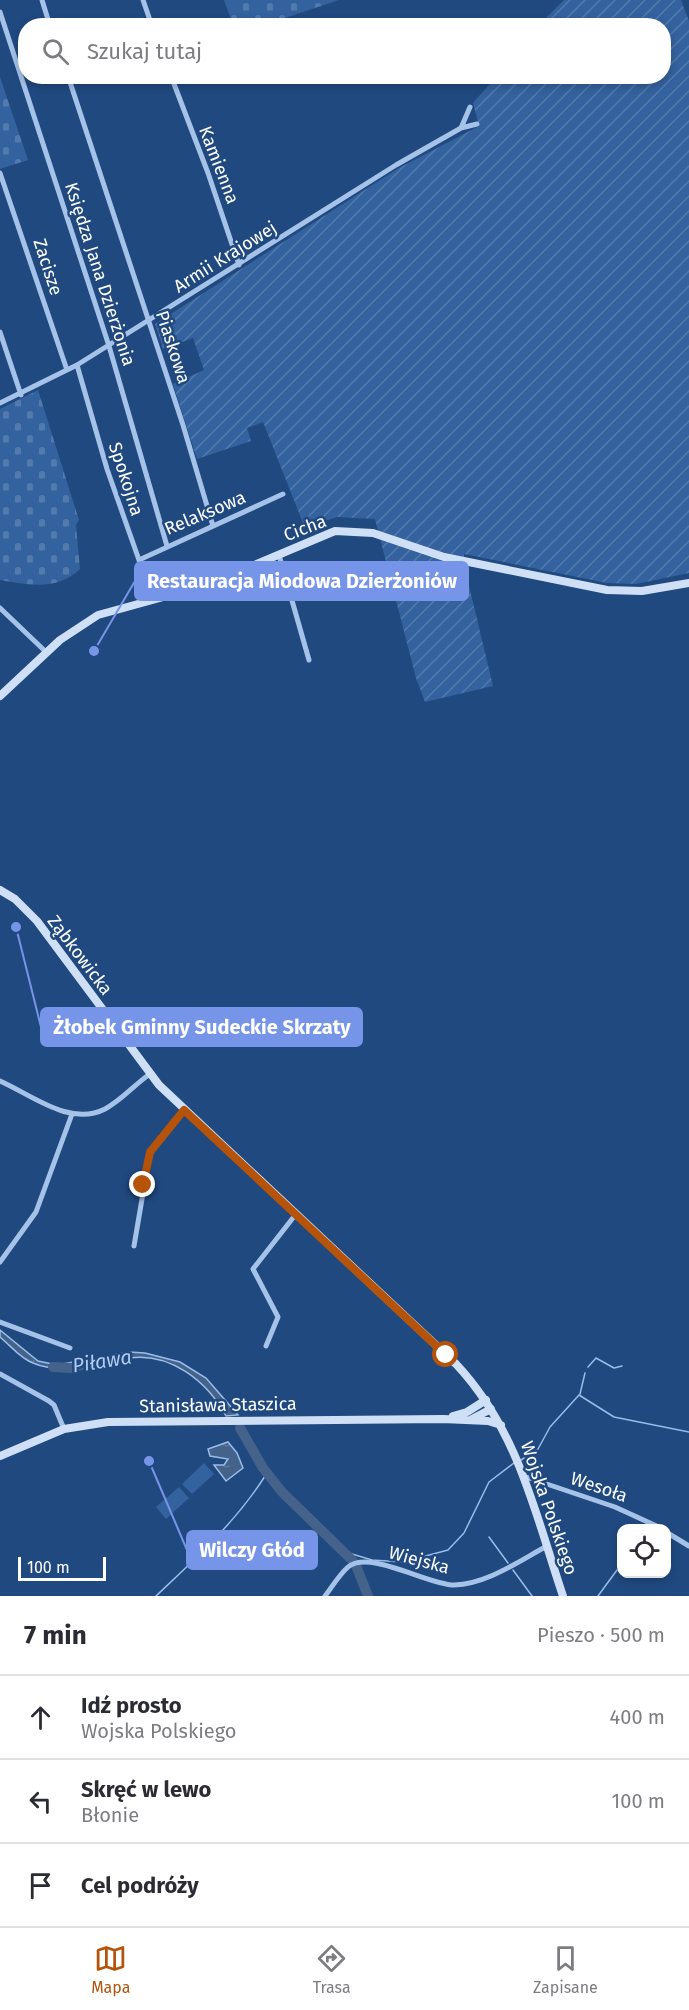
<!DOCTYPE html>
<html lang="pl">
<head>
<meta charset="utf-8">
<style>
  :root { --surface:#fff; --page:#f2f2f3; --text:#2b2b33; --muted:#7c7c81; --line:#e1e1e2; --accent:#b45309 }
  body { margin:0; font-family:"Fira Sans",sans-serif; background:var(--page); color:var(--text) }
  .controls { position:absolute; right:18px; bottom:18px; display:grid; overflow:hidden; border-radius:12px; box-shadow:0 3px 9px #0003 }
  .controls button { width:54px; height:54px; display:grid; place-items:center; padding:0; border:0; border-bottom:2px solid var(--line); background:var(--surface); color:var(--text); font:30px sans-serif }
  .scale { position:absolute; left:18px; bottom:15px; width:88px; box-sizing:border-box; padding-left:6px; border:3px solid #fff; border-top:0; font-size:16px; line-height:21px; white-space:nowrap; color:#fff; -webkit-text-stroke:4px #204980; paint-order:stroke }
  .stop { position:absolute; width:18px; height:18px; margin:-14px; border:4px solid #b45309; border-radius:50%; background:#fff }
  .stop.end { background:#b45309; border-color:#fff; box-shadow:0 2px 6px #0008 }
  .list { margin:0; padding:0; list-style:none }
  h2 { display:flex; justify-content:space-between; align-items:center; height:78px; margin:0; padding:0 24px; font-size:26px }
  h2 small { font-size:20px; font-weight:400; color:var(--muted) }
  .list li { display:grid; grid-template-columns:39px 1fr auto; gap:18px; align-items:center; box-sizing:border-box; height:84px; padding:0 24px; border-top:2px solid var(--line) }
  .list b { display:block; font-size:22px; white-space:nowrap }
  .list p { margin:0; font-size:20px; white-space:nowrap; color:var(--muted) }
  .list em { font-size:20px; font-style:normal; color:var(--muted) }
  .icon { flex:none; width:33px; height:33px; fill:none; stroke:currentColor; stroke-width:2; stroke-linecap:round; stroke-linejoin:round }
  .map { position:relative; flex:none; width:689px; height:1596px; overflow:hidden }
  .search { position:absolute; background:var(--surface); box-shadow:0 3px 9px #0003; left:18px; right:18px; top:18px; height:66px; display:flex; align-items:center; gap:15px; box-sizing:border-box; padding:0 21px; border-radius:24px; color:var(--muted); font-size:22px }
  .sheet { height:330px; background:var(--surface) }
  nav { display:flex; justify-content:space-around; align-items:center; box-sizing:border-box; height:84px; border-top:2px solid var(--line); background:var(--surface); font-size:16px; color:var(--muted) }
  nav a { display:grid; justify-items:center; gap:3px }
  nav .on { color:var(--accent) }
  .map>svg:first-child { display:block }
  .cemetery { fill:url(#cemetery-stones) }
  .garden { fill:url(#garden-furrows) }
  .pitch { fill:#34629e }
  .water { fill:url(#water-ripples); stroke:#98bde9; stroke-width:1.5 }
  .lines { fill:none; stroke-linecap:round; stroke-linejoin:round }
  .stream { stroke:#98bde9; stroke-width:1.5 }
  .river { stroke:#44628a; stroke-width:10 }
  .street { stroke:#a5c2e8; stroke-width:5 }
  .secondary { stroke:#cfe0f6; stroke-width:8 }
  .route { stroke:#b45309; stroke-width:8 }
  .labels { text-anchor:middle; stroke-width:5; stroke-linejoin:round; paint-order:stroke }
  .street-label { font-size:18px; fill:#fff; stroke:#204980 }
  .water-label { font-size:20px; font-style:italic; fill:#b0ccef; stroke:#204980 }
  .leader { fill:none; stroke:#7795e8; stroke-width:2 }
  .callout-dot { fill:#7795e8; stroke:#204980; stroke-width:2 }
  .callout { fill:#7795e8; stroke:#7795e8; stroke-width:2 }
  .callout-label { font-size:20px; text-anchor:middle; font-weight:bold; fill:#fff }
</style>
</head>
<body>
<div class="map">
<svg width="689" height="1596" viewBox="0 0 689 1596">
  <defs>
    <pattern id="cemetery-stones" width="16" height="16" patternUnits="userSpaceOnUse" patternTransform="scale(1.5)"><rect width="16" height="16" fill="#34629e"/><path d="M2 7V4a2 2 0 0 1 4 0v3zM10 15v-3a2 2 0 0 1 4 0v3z" fill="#527aad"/></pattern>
    <pattern id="garden-furrows" width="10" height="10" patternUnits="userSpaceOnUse" patternTransform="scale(1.5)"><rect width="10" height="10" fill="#34629e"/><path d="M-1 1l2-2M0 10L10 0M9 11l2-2" fill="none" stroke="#527aad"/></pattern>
    <pattern id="water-ripples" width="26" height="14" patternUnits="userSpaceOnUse" patternTransform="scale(1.5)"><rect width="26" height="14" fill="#44628a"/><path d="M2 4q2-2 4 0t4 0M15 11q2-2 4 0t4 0" fill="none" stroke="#607a9c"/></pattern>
  </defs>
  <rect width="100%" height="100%" fill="#204980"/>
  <!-- cemetery -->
  <path class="cemetery" d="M224,0H339L264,25H233Z
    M0,77L28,160L0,169Z
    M38,390L79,520L76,525L80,569C57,591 29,585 0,580V409Z"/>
  <!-- garden -->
  <path class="garden" d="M564,0H681L689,21V573L636,584L607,583L464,554L465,569L493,686L425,702L416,678L375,519L337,517L305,528L263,422L247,428L251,441L197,459L173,384L204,370L193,338L163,349L155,324L399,168L479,126L473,103L496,77L664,76V26L539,25Z"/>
  <!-- pitch -->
  <path class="pitch" d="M204,1463L214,1474L192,1494L182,1484Z
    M179,1487L189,1498L166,1519L156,1507Z"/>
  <!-- water -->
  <path class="water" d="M0,1330L38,1361L57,1365L129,1352L145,1353L180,1362L206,1378L238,1415L226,1416C207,1381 170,1352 129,1358C97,1362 63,1376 33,1363C21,1359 10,1345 0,1337Z
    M228,1442L237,1453L243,1468L226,1481L214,1465H224L228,1459L210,1456L208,1449Z"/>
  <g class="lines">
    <!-- stream -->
    <path class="stream" d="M588,1367L596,1358L614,1368L622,1366
      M580,1394L585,1373
      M521,1460L538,1449L550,1427L579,1395L614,1417L689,1432
      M489,1537L508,1563
      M342,1551L372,1560L403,1562L448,1550L464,1533L489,1482L514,1463
      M513,1570L532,1596
      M156,1596C197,1557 237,1521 267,1473
      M598,1596L617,1570"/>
    <!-- river -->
    <path class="river" d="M53,1367L71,1368L87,1364
      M240,1428L263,1468L282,1492L353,1561
      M357,1568L368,1596"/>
    <!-- street -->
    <path class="street" d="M42,0L50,26
      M143,0L152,26
      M0,12L109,346L167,546
      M68,76L183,425L213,526
      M171,76L208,173L239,265
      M461,128L470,107
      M0,173L67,370
      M0,332L21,395
      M77,365L107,469L139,560L150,600
      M0,403L77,365L396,165L461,128L477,124
      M279,555L309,660
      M139,560L283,494
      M0,608L46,652
      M0,1081C32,1095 70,1127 105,1109C122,1100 135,1084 150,1074
      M134,1246L150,1152L184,1110
      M0,1262L36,1212L72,1114
      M0,1322L70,1348
      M266,1346L278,1317L253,1269L296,1214
      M0,1374L49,1401L54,1405L64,1429
      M526,1477L615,1507L661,1528
      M666,1532L689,1546
      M325,1596C332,1587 339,1575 348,1567C369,1549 428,1585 454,1585C487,1584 519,1561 547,1546"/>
    <!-- secondary -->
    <path class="secondary" d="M0,696L60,640L98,615L207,585L335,531L373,533L444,557L607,590L642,591L689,583
      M0,890L15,899L37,921L159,1085L456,1364C518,1430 535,1513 563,1596
      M453,1416L467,1412L486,1400
      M472,1419L491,1409
      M0,1456L64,1429L108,1422L443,1419L488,1421L501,1425"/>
  </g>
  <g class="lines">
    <!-- route -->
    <path class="route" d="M143,1185L150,1152L184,1110L446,1355"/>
  </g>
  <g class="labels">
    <!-- street labels -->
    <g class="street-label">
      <text transform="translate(219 165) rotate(69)" y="6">Kamienna</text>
      <text transform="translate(225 257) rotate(-32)" y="6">Armii Krajowej</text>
      <text transform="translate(48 267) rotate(72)" y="6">Zacisze</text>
      <text transform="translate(100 274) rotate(72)" y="6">Księdza Jana Dzierżonia</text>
      <text transform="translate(173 347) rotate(72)" y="6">Piaskowa</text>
      <text transform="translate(126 479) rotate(72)" y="6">Spokojna</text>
      <text transform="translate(205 513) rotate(-23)" y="6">Relaksowa</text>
      <text transform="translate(305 528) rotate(-21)" y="6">Cicha</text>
      <text transform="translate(80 955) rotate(53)" y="6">Ząbkowicka</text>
      <text transform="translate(218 1405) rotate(-1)" y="6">Stanisława Staszica</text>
      <text transform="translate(599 1487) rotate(19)" y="6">Wesoła</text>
      <text transform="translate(549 1508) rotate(71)" y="6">Wojska Polskiego</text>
      <text transform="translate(419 1560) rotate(15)" y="6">Wiejska</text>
    </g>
    <!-- water labels -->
    <g class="water-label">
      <text transform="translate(102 1361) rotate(-9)" y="7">Piława</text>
    </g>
  </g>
  <!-- callouts -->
  <path class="leader" d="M94 651L135 581M16 927L41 1027M149 1461L187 1550"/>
  <g class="callout-dot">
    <circle cx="94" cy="651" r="6"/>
    <circle cx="16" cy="927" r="6"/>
    <circle cx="149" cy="1461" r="6"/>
  </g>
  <g class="callout">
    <rect x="135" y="562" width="333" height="38" rx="6"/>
    <rect x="41" y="1008" width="321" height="38" rx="6"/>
    <rect x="187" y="1531" width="130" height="38" rx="6"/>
  </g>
  <g class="callout-label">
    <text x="302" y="588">Restauracja Miodowa Dzierżoniów</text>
    <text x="202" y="1034">Żłobek Gminny Sudeckie Skrzaty</text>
    <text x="252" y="1557">Wilczy Głód</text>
  </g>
</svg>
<div class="controls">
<button><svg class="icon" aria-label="locate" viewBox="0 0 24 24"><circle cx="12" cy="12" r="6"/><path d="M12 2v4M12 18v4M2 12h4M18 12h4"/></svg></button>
</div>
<div class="scale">100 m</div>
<div class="stop" style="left:446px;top:1355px"></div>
<div class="stop end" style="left:143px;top:1185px"></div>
<div class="search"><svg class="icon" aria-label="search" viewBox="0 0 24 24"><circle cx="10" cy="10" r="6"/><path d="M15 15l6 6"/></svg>Szukaj tutaj</div>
</div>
<section class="sheet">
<h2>7 min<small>Pieszo · 500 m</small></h2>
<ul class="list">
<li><svg class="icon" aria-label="ahead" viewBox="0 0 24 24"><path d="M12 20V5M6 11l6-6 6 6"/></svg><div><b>Idź prosto</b><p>Wojska Polskiego</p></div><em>400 m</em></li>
<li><svg class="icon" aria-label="left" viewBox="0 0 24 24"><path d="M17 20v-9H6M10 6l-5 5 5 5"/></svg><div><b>Skręć w lewo</b><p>Błonie</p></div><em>100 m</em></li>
<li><svg class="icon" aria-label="arrive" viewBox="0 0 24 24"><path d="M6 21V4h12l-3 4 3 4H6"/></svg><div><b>Cel podróży</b></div></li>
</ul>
</section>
<nav>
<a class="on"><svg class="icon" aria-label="map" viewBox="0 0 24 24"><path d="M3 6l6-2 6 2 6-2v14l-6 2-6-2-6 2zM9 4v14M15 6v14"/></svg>Mapa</a>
<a><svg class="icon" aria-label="directions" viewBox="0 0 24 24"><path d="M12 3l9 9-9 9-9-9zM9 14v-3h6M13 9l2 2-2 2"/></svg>Trasa</a>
<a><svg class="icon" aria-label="saved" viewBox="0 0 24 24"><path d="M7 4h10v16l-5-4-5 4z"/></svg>Zapisane</a>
</nav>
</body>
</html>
